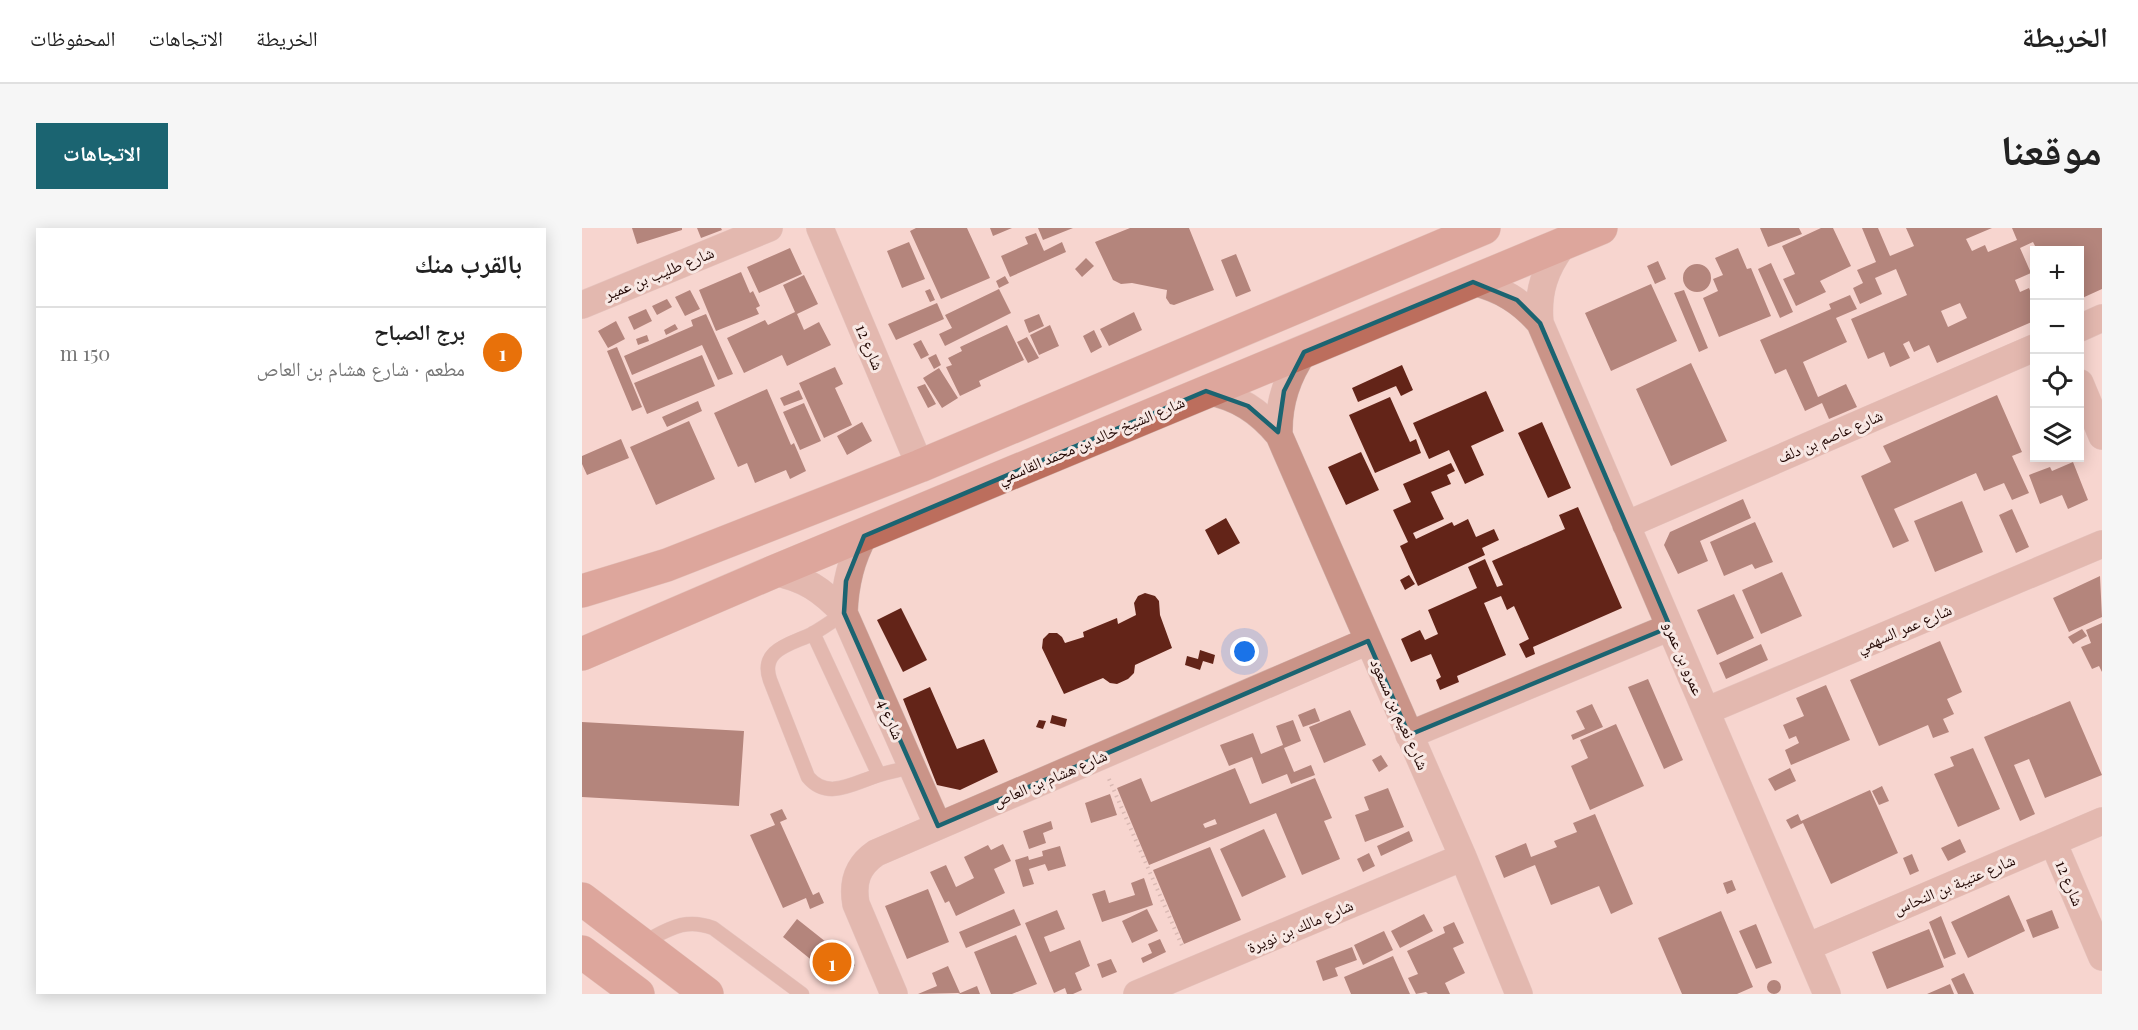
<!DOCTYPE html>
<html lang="ar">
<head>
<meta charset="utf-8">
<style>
  :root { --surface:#fff; --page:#f6f6f6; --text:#222; --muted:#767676; --line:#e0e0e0; --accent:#1b6471 }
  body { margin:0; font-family:"Playfair Display","Noto Naskh Arabic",serif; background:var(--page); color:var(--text); direction:rtl }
  .controls { position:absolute; right:18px; top:18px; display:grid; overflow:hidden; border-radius:0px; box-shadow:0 3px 15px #0003 }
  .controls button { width:54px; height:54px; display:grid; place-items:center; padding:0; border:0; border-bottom:2px solid var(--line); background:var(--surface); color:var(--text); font:30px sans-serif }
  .you { position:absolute; left:663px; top:424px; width:21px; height:21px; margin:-15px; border:4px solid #fff; border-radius:50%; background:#1a73e8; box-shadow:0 0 0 9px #1a73e833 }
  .badge { display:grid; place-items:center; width:39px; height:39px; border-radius:50%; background:var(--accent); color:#fff; font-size:20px; font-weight:700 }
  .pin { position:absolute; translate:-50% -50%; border:3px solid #fff; box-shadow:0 2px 6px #0006 }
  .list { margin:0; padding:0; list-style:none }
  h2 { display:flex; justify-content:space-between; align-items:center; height:78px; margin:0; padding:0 24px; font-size:26px }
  h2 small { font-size:20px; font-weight:400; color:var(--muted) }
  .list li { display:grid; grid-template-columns:39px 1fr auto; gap:18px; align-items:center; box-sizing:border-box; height:90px; padding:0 24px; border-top:2px solid var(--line) }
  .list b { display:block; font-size:22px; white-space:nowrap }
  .list p { margin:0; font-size:20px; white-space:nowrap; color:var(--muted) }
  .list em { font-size:20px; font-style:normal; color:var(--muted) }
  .icon { flex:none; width:33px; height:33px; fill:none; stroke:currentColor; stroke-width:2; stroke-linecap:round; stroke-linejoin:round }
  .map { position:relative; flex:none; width:1520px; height:766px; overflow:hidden; direction:ltr; border-radius:0px }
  header { display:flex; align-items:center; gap:36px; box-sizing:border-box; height:84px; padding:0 30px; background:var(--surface); border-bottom:2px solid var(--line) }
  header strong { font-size:28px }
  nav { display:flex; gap:33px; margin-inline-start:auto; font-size:21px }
  .intro { display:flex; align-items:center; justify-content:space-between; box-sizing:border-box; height:144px; padding:0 36px }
  h1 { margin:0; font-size:42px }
  .button { padding:15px 27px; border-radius:0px; background:var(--accent); color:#fff; font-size:21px; font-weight:700 }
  main { display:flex; gap:36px; padding:0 36px }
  aside { flex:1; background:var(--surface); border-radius:0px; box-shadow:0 3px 15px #0003 }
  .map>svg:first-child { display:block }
  .building { fill:#632418; fill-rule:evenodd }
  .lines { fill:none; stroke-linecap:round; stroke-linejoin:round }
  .lane-casing { stroke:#d1b1aa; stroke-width:15 }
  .street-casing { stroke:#d1b1aa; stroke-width:28 }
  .secondary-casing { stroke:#d1b1aa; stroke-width:34 }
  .path { stroke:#b69791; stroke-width:4; stroke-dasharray:1.5 4.5; stroke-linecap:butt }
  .lane { stroke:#ca9488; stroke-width:14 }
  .street { stroke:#ca9488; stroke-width:27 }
  .secondary { stroke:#bc6e5d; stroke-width:33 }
  .marked { fill:none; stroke:#1b6471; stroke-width:4.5; stroke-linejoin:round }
  .labels { text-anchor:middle; stroke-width:6; stroke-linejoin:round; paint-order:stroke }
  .street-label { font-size:16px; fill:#230804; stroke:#f8e8e4 }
</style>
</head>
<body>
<header>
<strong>الخريطة</strong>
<nav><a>الخريطة</a><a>الاتجاهات</a><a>المحفوظات</a></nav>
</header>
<div class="intro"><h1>موقعنا</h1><a class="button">الاتجاهات</a></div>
<main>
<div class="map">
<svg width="1520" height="766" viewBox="0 0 1520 766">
  <rect width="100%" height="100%" fill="#f7d6cf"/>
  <!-- building -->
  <path class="building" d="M50,0H100V2L55,16Z
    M115,0H139L140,2L119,10Z
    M334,0H385L408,50L359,71L328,3Z
    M408,0H430L411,8Z
    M456,0H491L461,12Z
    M548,0H607L632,62L592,77L588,76L584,70L585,62L550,55L539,56L531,52L513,14Z
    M1178,0H1217L1220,6L1186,19Z
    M1239,0H1251L1269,38L1238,53L1244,64L1214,78L1201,51L1213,46L1200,18Z
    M1280,0H1296L1308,28L1332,18L1324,0H1410L1384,11L1390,23L1403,17L1406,24L1435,12L1430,0H1520V61L1498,71V22H1455L1451,14L1438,20L1449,45L1433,52L1438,64L1447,60L1452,73V93L1355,135L1347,117L1332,124L1327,113L1321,116L1328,130L1308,139L1302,124L1286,131L1269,91L1325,67L1314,41L1293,50L1300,66L1278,76L1271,60L1281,55L1275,42L1294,34ZM1378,75L1385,90L1366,99L1359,83Z
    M454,5L462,23L480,14L484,24L428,49L419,28L446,16L443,9Z
    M327,14L343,51L320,60L305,23Z
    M208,20L220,46L177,65L165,39Z
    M1156,20L1165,41L1169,40L1189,88L1137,109L1121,70L1136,63L1131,51L1141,47L1133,30Z
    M654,26L669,63L654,69L639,32Z
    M504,30L512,38L500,49L493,41Z
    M1076,33L1084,51L1073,56L1065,38Z
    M1189,35L1211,84L1198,90L1176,41Z
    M1101 50a14 14 0 1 1 28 0a14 14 0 1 1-28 0Z
    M159,44L168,65L171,63L178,78L174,80L177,86L134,103L117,62Z
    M222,47L236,76L215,86L222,102L237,94L249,117L205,138L200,127L162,145L145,110L183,92L186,97L213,84L201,57Z
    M423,48L427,55L417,60L414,53Z
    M1069,56L1095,113L1029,143L1003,85Z
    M348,61L353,72L348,74L343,63Z
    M417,61L429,85L363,118L357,106L370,100L363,87Z
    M108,62L118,81L103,88L93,69Z
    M1102,62L1126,120L1117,124L1092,65Z
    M1268,67L1275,81L1254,90L1265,114L1221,134L1236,169L1264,156L1275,179L1247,191L1240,175L1223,183L1204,141L1193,146L1178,112L1249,81L1247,76Z
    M85,71L90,79L75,87L70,78Z
    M355,75L362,91L314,112L306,96Z
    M64,81L70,93L52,102L46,89Z
    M552,84L560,102L527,118L518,101Z
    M124,86L151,146L136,152L120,117L50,147L42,128L111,98L109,92Z
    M457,86L462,98L447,105L442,92Z
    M34,93L43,111L26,120L16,103Z
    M93,96L96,101L84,107L82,102Z
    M425,97L442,132L397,153L399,158L378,168L364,139L370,137L366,130L380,123L378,119Z
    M468,97L477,118L457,127L448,107Z
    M512,102L520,119L509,125L501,108Z
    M65,107L67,113L56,117L54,111Z
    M445,109L457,130L446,135L435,114Z
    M339,112L347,127L339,131L331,116Z
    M35,119L60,179L50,183L25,123Z
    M354,126L359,137L352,141L346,130Z
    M120,127L133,158L65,186L52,155Z
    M1109,135L1145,213L1089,238L1054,161Z
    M820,137L831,162L819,168L814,158L776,174L770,160Z
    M253,139L261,156L253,160L270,197L242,210L217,155Z
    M357,140L376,170L360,180L341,150Z
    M343,156L354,176L346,180L335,159Z
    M185,161L209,217L212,215L224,243L208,251L204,242L173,255L165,235L156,239L132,185Z
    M217,162L221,171L202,178L198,170Z
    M904,163L922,203L889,218L902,247L883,256L867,222L847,231L831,195Z
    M1415,167L1440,224L1430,228L1447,265L1430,272L1422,255L1402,263L1394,245L1312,281L1327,313L1311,320L1279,248L1309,234L1301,218Z
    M808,169L828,214L834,211L839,225L793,245L767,187Z
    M116,173L120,183L85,199L80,189Z
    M222,175L239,213L218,222L201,184Z
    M107,193L133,251L74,277L48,219Z
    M280,194L290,213L265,227L255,208Z
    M960,194L989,260L966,270L936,205Z
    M39,211L47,230L5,247L0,236V228Z
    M779,224L797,262L764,277L746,239Z
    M1491,234L1506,272L1486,281L1480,267L1458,276L1447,247L1468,239L1470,243Z
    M869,235L873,243L865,247L869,256L849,264L862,291L831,305L834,311L870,294L872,298L886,291L894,309L912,301L917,312L900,320L903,327L836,358L818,318L826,314L811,282L829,274L821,256Z
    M1161,271L1169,290L1118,313L1126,333L1096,346L1082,317L1088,304Z
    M1380,273L1401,324L1353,344L1332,293Z
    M996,279L1040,380L951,419L953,426L944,430L937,416L947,411L932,378L925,382L919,368L902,375L924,427L875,448L877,454L858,462L854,452L859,449L849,426L829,434L819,411L838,402L843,412L856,406L846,382L895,360L886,339L903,331L915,359L921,357L910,333L983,301L977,287Z
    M1430,281L1447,319L1434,325L1417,287Z
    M644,290L658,315L636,327L623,302Z
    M1173,294L1191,334L1173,341L1170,336L1142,348L1128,314Z
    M1200,344L1220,388L1179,406L1160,362Z
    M827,347L833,356L823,362L818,352Z
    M1518,348L1520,389L1487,404L1471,370Z
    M563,365L573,368L577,373L578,387L590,420L553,437L552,445L546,451L535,456L528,455L521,450L482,466L460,420L461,411L467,405H475L480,409L483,415L502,409L501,404L535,390L536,396L554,387L552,375L556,368Z
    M1152,366L1172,410L1135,427L1115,382Z
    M319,380L345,432L321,444L295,392Z
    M1520,395V444L1517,438L1510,441L1499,419L1509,415L1504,402Z
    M1500,401L1505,408L1491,416L1486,409Z
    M1358,413L1380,464L1365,471L1372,486L1361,491L1367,504L1351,510L1346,497L1297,518L1268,452Z
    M1179,416L1186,432L1144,451L1137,435Z
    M618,422L633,427L631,436L621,433L618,442L603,437L605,428L616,431Z
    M1066,451L1101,532L1082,541L1046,459Z
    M1244,457L1268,512L1209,537L1203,522L1217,515L1214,508L1207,511L1201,497L1222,488L1214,470Z
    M348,459L375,521L402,511L416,544L378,562L355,557L321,471Z
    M1488,473L1520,547L1463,570L1447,531L1432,537L1453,586L1438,593L1402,509Z
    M1010,476L1021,499L991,512L989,507L1003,501L994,483Z
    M733,480L738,493L721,499L716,487Z
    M768,482L784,517L742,535L727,499Z
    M470,487L485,491L483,499L468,495Z
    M457,492L464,493L461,501L454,499Z
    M711,492L719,513L702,520L712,544L729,537L733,547L709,556L705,546L680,556L670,529L647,538L638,517L671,505L679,526L701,517L694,498Z
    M0,494L162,503L157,578L0,569Z
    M1034,496L1062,558L1008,582L989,538L1006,530L998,512Z
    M1391,520L1418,581L1376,599L1352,546L1372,538L1368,529Z
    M799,527L806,538L797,544L790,532Z
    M653,540L668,576L733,550L750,590L742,593L758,631L720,647L694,585L567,637L535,560L559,550L569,574ZM633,591L635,596L623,600L621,596Z
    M1208,540L1214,553L1193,563L1186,551Z
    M1300,558L1307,573L1297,577L1290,563Z
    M806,560L822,599L783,614L773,587L787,582L782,569Z
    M1288,562L1316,625L1249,656L1221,595L1209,601L1204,592L1216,586L1219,593Z
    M528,566L535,587L509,595L503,575Z
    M200,581L205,591L198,594L231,667L237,664L242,675L228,681L224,670L201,680L168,607L193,597L188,586Z
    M1013,586L1051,676L1029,686L1017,658L969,677L953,637L922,650L913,628L944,615L949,629L975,619L972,613L995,604L991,595Z
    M469,593L471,601L461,605L464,615L447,621L441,603Z
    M682,601L704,649L660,669L638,621Z
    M827,603L831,613L799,628L795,618Z
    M1378,611L1384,624L1366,633L1359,620Z
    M421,616L429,633L412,641L423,665L374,688L367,673L363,675L348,644L364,637L374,659L392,650L382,629L406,617L409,622Z
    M478,618L484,638L466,643L463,636L447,641L452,656L441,659L433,632L446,628L447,632L461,628L460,623Z
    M628,619L659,692L602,716L571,642Z
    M787,625L793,638L781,644L775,631Z
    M1330,626L1337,643L1328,647L1321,630Z
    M562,650L571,677L520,694L510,666L523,662L527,675L553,667L549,655Z
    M1150,652L1154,662L1145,666L1141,655Z
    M346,661L367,714L325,731L303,678Z
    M1427,667L1443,703L1386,730L1369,694Z
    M432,681L439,697L384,720L377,704Z
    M565,681L576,703L550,715L540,693Z
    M475,682L483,701L462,709L468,724L498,712L508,738L493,745L500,762L491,766H485L483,760L472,765L443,695Z
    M1470,682L1477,700L1451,710L1444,692Z
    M1139,683L1171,759L1155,766H1100L1076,710Z
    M842,686L851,703L818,720L809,703Z
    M1359,688L1374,726L1362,731L1347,694Z
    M215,691L273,737L258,755L201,709Z
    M872,694L882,715L871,720L883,745L863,755L868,766H846L844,764L834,766L826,750L836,746L825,723L863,705L861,699Z
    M1174,696L1190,735L1174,741L1157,703Z
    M1347,701L1362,739L1305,761L1290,724Z
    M802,703L811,722L781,737L772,717Z
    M434,707L455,756L430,766H409L392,724Z
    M578,711L584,724L561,735L559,730L570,725L566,716Z
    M770,719L775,732L753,740L756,748L741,753L734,733Z
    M811,728L828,766H769L762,749Z
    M529,731L535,744L520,750L515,736Z
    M366,738L378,765L336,766L355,758L350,745Z
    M1382,745L1392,766H1376L1369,751Z
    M1185 759a7 7 0 1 1 14 0a7 7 0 1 1-14 0Z
    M1368,756L1372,766H1345Z
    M395,758L398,766H376Z"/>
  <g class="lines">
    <defs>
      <path id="lane" d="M262,385C252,392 241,400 230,406C210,416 177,421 188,452L226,549C245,572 270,556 294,548C305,544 318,542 330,539
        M231,405L297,547
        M60,715C86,702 102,689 131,700L220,766"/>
      <path id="street" d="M238,0L338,238
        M891,54C919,61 939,73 958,95L1245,766
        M0,77L187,0
        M958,95C955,64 963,40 982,16
        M1498,100L1520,90
        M1498,155L1520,208
        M624,163C656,169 677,183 697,207L881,629L937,766
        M697,207C696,176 704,150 722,124
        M1044,297L1452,120
        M191,344C223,350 240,362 262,385L356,598
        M262,385C263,357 268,333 282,308
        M1124,483L1520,316
        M827,507L1088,399
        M1471,614L1520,729
        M1225,719L1520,593
        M312,766L274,676C270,654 275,638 294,625L786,413
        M555,766L881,629"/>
      <path id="secondary" d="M0,363L85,337L338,238L902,0
        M0,426L191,344L1019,0
        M0,671L125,766
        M0,724L56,766"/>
    </defs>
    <!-- lane casing -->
    <use href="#lane" class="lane-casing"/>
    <!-- street casing -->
    <use href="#street" class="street-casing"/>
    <!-- secondary casing -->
    <use href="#secondary" class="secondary-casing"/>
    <!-- path -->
    <path class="path" d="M527,551L601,720"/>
    <!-- lane -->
    <use href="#lane" class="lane"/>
    <!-- street -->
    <use href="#street" class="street"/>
    <!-- secondary -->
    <use href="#secondary" class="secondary"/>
  </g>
  <!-- marked area -->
  <path d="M0 0H1520V766H0ZM891,54L935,72L958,95L1088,399L827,507L786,413L356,598L262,385L264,353L282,308L624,163L666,178L696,204L702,163L722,124Z" fill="#f7d6cf" fill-opacity=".55" fill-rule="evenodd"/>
  <path class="marked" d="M891,54L935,72L958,95L1088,399L827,507L786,413L356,598L262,385L264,353L282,308L624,163L666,178L696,204L702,163L722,124Z"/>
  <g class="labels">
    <!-- street labels -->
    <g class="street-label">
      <text transform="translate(77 45) rotate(-22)" y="6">شارع طليب بن عمير</text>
      <text transform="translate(288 119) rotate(67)" y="6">شارع 12</text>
      <text transform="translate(1248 208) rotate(-23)" y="6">شارع عاصم بن دلف</text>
      <text transform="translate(509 212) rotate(-23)" y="6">شارع الشيخ خالد بن محمد القاسمي</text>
      <text transform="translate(1322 400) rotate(-23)" y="6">شارع عمر السهمي</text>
      <text transform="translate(1102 430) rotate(67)" y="6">عمرو بن عمرو</text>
      <text transform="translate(818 486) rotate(66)" y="6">شارع نعيم بن مسعود</text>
      <text transform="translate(309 491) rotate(66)" y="6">شارع 4</text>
      <text transform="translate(468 550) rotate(-23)" y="6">شارع هشام بن العاص</text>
      <text transform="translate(1488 655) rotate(67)" y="6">شارع 12</text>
      <text transform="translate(1372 656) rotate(-23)" y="6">شارع عتيبة بن النحاس</text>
      <text transform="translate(718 698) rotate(-23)" y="6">شارع مالك بن نويرة</text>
    </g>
  </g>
</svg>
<div class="controls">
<button>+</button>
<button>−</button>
<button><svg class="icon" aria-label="locate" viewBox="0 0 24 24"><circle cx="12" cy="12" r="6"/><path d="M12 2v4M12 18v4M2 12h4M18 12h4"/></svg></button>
<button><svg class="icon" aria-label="layers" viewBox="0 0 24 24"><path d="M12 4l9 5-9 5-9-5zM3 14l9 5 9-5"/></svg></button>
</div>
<div class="you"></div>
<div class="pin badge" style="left:250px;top:734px;background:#e8710a">1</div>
</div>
<aside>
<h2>بالقرب منك<small></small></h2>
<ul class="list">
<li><span class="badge" style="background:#e8710a">1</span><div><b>برج الصباح</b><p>مطعم · شارع هشام بن العاص</p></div><em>150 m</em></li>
</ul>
</aside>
</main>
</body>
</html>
